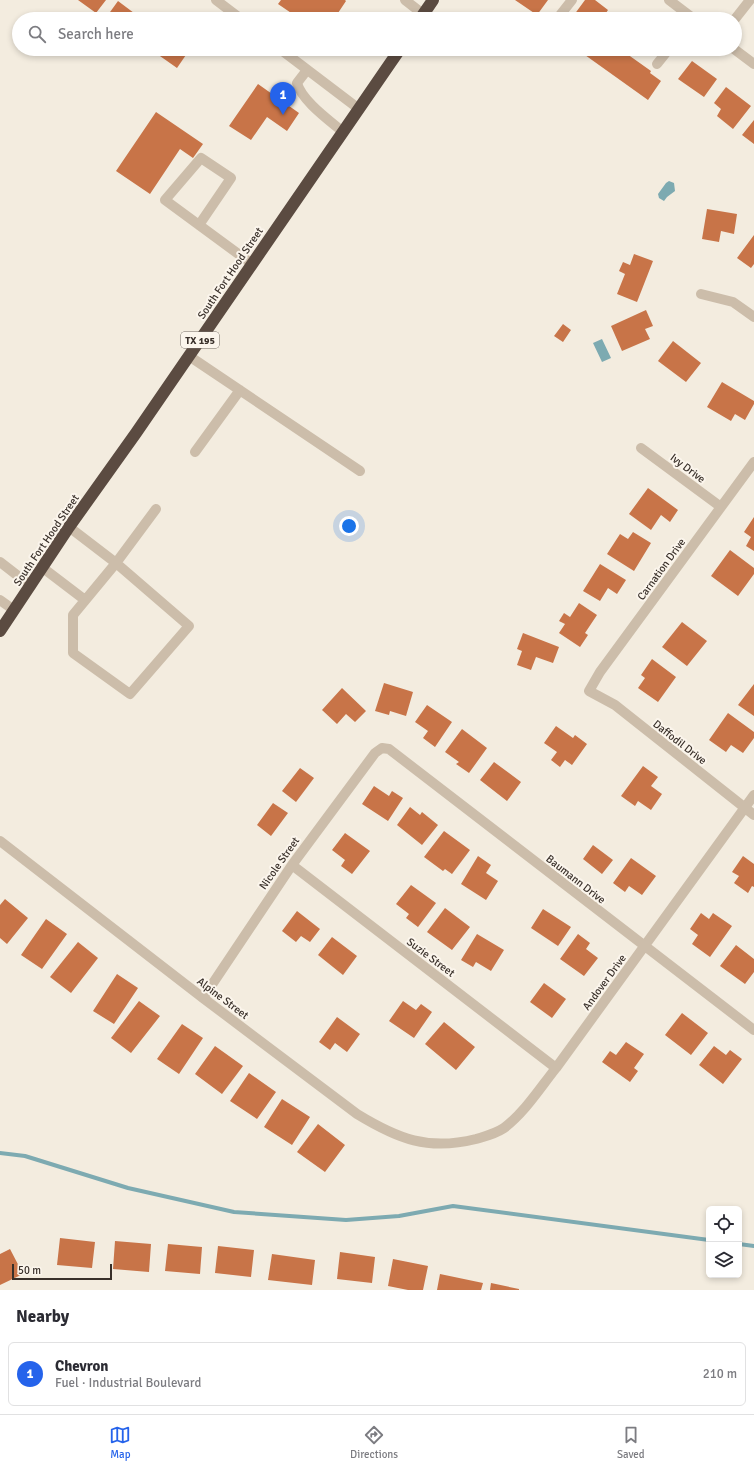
<!DOCTYPE html>
<html lang="en">
<head>
<meta charset="utf-8">
<style>
  :root { --surface:#fff; --page:#f7f7f7; --text:#2b2b33; --muted:#7c7c81; --line:#e1e1e2; --accent:#2563eb }
  body { margin:0; font-family:Signika,sans-serif; background:var(--page); color:var(--text) }
  .controls { position:absolute; right:12px; bottom:12px; display:grid; overflow:hidden; border-radius:6px; box-shadow:0 2px 6px #0003 }
  .controls button { width:36px; height:36px; display:grid; place-items:center; padding:0; border:0; border-bottom:1px solid var(--line); background:var(--surface); color:var(--text); font:20px sans-serif }
  .scale { position:absolute; left:12px; bottom:10px; width:100px; box-sizing:border-box; padding-left:4px; border:2px solid #39302a; border-top:0; font-size:11px; line-height:14px; white-space:nowrap; color:#39302a; -webkit-text-stroke:3px #fbf5ec; paint-order:stroke }
  .you { position:absolute; left:349px; top:526px; width:14px; height:14px; margin:-10px; border:3px solid #fff; border-radius:50%; background:#1a73e8; box-shadow:0 0 0 6px #1a73e833 }
  .badge { display:grid; place-items:center; width:26px; height:26px; border-radius:50%; background:var(--accent); color:#fff; font-size:13px; font-weight:700 }
  .pin { position:absolute; translate:-50% -33px; filter:drop-shadow(0 1px 2px #0008) }
  .pin::after { content:''; position:absolute; top:21px; width:14px; height:12px; background:inherit; clip-path:polygon(0 0,100% 0,50% 100%) }
  .list { margin:0; padding:0; list-style:none }
  h2 { display:flex; justify-content:space-between; align-items:center; height:52px; margin:0; padding:0 16px; font-size:17px }
  h2 small { font-size:13px; font-weight:400; color:var(--muted) }
  .list li { display:grid; grid-template-columns:26px 1fr auto; gap:12px; align-items:center; box-sizing:border-box; height:64px; margin:0 8px 8px; padding:0 8px; border:1px solid var(--line); border-radius:6px }
  .list b { display:block; font-size:15px; white-space:nowrap }
  .list p { margin:0; font-size:13px; white-space:nowrap; color:var(--muted) }
  .list em { font-size:13px; font-style:normal; color:var(--muted) }
  .icon { flex:none; width:22px; height:22px; fill:none; stroke:currentColor; stroke-width:2; stroke-linecap:round; stroke-linejoin:round }
  .map { position:relative; flex:none; width:754px; height:1290px; overflow:hidden }
  .search { position:absolute; background:var(--surface); box-shadow:0 2px 6px #0003; left:12px; right:12px; top:12px; height:44px; display:flex; align-items:center; gap:10px; box-sizing:border-box; padding:0 14px; border-radius:22px; color:var(--muted); font-size:15px }
  .sheet { height:124px; background:var(--surface) }
  nav { display:flex; justify-content:space-around; align-items:center; box-sizing:border-box; height:56px; border-top:1px solid var(--line); background:var(--surface); font-size:11px; color:var(--muted) }
  nav a { display:grid; justify-items:center; gap:2px }
  nav .on { color:var(--accent) }
  .map>svg:first-child { display:block }
  .water { fill:#7daab1 }
  .lines { fill:none; stroke-linecap:round; stroke-linejoin:round }
  .stream { stroke:#7daab1; stroke-width:4 }
  .building { fill:#c87448 }
  .minor { stroke:#ccbdaa; stroke-width:10 }
  .highway { stroke:#5b4b41; stroke-width:12 }
  .labels { text-anchor:middle; stroke-width:4; stroke-linejoin:round; paint-order:stroke }
  .shield { fill:#fbf5ec; stroke:#736b64; stroke-width:1 }
  .shield-label { font-size:10px; font-weight:bold; fill:#39302a }
  .street-label { font-size:11px; fill:#39302a; stroke:#fbf5ec }
</style>
</head>
<body>
<div class="map">
<svg width="754" height="1290" viewBox="0 0 754 1290">
  <rect width="100%" height="100%" fill="#f3ecdf"/>
  <!-- water -->
  <path class="water" d="M669,181L674,183L675,191L667,197L664,201L659,198L658,194L666,183Z
    M602,339L611,358L602,362L593,343Z"/>
  <g class="lines">
    <!-- stream -->
    <path class="stream" d="M0,1153L25,1156L128,1188L234,1212L346,1220L399,1216L453,1206L709,1240
      M739,1244L754,1246"/>
  </g>
  <!-- building -->
  <path class="building" d="M78,0H106L96,13Z
    M281,0H345L346,1L334,19H300L278,4Z
    M515,0H548L537,15Z
    M585,0H595L608,10L602,19H571Z
    M118,1L142,19H105Z
    M150,49H184L188,52L177,68Z
    M590,49H620L651,71L650,73L661,81L648,100L585,55Z
    M692,61L717,79L704,97L678,79Z
    M258,84L299,113L287,131L267,117L251,140L229,126Z
    M726,87L751,106L733,129L717,116L721,109L714,103Z
    M156,112L203,144L193,158L180,149L150,194L116,171Z
    M754,120V144L742,135Z
    M707,209L737,214L734,234L721,231L719,242L702,239Z
    M754,235V264L751,268L737,258Z
    M634,254L653,261L637,302L617,294L625,274L619,271L623,262L630,265Z
    M646,310L653,326L645,329L650,339L622,351L611,326Z
    M563,324L571,330L563,342L554,336Z
    M673,341L701,363L686,382L658,361Z
    M722,382L754,401V404L745,420L735,414L731,421L707,407Z
    M648,488L678,510L670,522L661,515L651,530L629,514Z
    M754,517V551L746,546L751,537L744,532Z
    M633,532L651,543L634,571L607,554L620,534L628,539Z
    M730,550L754,568V574L738,596L711,576Z
    M600,564L626,580L617,594L608,588L600,601L583,591Z
    M579,603L597,615L585,633L588,635L580,647L559,633L565,624L559,621L564,613L570,617Z
    M682,622L707,641L687,666L662,647Z
    M523,633L559,647L553,663L536,657L531,670L517,665L522,651L517,649Z
    M652,659L676,677L658,702L638,688L645,678L641,675Z
    M384,683L413,692L406,716L390,711L389,715L375,711Z
    M754,684V716L738,705Z
    M342,688L366,711L355,722L346,714L337,724L322,710Z
    M427,705L452,722L435,747L423,738L428,731L415,722Z
    M728,713L754,732V738L743,753L731,745L726,752L709,740Z
    M556,726L573,738L575,735L587,744L572,765L565,760L560,767L551,760L557,752L544,743Z
    M462,729L487,748L469,773L456,764L459,762L445,752Z
    M494,762L521,782L507,801L480,780Z
    M643,766L658,777L651,786L662,794L651,810L638,801L635,806L621,796Z
    M300,768L314,778L296,802L282,791Z
    M374,786L389,796L392,791L403,798L388,821L362,804Z
    M273,803L288,813L271,836L257,825Z
    M410,807L420,815L422,812L438,825L422,845L397,825Z
    M444,831L470,850L452,874L445,869L443,871L424,857Z
    M345,833L370,851L352,874L341,866L345,860L332,850Z
    M593,845L613,860L602,874L583,859Z
    M478,856L491,865L486,873L498,881L486,900L461,884Z
    M743,856L754,864V887L752,886L748,893L734,883L739,876L732,872Z
    M631,858L656,876L642,895L629,886L625,892L613,883Z
    M411,885L436,903L418,927L406,918L409,914L396,904Z
    M5,899L28,918L7,944L0,938V905Z
    M445,908L470,927L452,950L427,932Z
    M543,909L571,927L558,946L531,928Z
    M297,911L320,929L310,942L301,936L296,942L282,931Z
    M701,913L709,919L713,913L732,926L710,957L692,944L698,935L690,929Z
    M46,919L67,934L42,969L21,955Z
    M477,934L504,950L491,971L476,962L473,967L461,960Z
    M578,934L590,943L586,949L598,958L584,976L560,959Z
    M332,937L357,956L343,975L318,955Z
    M78,942L98,958L71,993L50,977Z
    M736,945L754,959V972L745,984L720,966Z
    M117,974L138,988L114,1024L93,1011Z
    M544,983L566,999L552,1018L530,1002Z
    M139,1001L160,1016L131,1053L111,1038Z
    M403,1001L416,1010L421,1004L432,1012L414,1038L389,1021Z
    M682,1013L708,1033L691,1055L665,1035Z
    M337,1017L360,1034L347,1052L335,1043L330,1050L319,1042Z
    M444,1022L475,1047L456,1070L425,1044Z
    M182,1024L203,1038L179,1074L157,1059Z
    M626,1042L644,1054L634,1068L638,1071L630,1082L602,1062L610,1051L616,1055Z
    M215,1046L243,1066L222,1094L195,1074Z
    M714,1046L726,1055L730,1050L742,1059L723,1084L699,1065Z
    M249,1073L276,1092L257,1119L230,1101Z
    M282,1099L310,1117L292,1145L264,1127Z
    M318,1124L345,1145L325,1172L297,1152Z
    M60,1238L95,1242L92,1268L57,1265Z
    M115,1241L151,1244L149,1272L113,1269Z
    M168,1244L202,1247L200,1274L165,1271Z
    M218,1246L254,1250L251,1277L215,1273Z
    M10,1249L23,1274L0,1285V1254Z
    M340,1252L375,1257L372,1283L337,1279Z
    M272,1254L315,1260L312,1285L268,1280Z
    M393,1259L428,1266L423,1290H408L388,1286Z
    M440,1274L483,1283L481,1290H437Z
    M491,1283L519,1289V1290H490Z"/>
  <g class="lines">
    <!-- minor -->
    <path class="minor" d="M216,0L241,19
      M405,0L423,14
      M669,0L694,19
      M557,19L572,0
      M735,19L750,0
      M280,49L359,109
      M734,49L754,64
      M657,64L669,49
      M307,70L297,83C302,101 329,120 343,132
      M199,225L231,178L201,158L165,200L252,264
      M701,294L733,302L754,317
      M189,356L360,471
      M641,448L721,507
      M195,452L240,390
      M754,462L600,672L589,691L615,705L754,815
      M69,527L116,563L156,509
      M0,562L31,586
      M116,563L189,626L130,694L73,653V615Z
      M43,568L85,600
      M0,600L14,610
      M0,841L203,998L357,1114C398,1139 428,1151 476,1139C486,1136 495,1134 504,1128C525,1112 540,1088 556,1068L754,795
      M292,865L556,1068
      M203,998L292,865L375,753L382,748L389,749L754,1030"/>
    <!-- highway -->
    <path class="highway" d="M420,19L433,0
      M0,631L69,527L136,433L400,49"/>
  </g>
  <g class="labels">
    <!-- shield labels -->
    <rect class="shield" x="181" y="332" width="38" height="16" rx="3"/>
    <g class="shield-label">
      <text x="200" y="344">TX 195</text>
    </g>
    <!-- street labels -->
    <g class="street-label">
      <text transform="translate(230 273) rotate(-56)" y="4">South Fort Hood Street</text>
      <text transform="translate(688 468) rotate(37)" y="4">Ivy Drive</text>
      <text transform="translate(46 540) rotate(-56)" y="4">South Fort Hood Street</text>
      <text transform="translate(661 569) rotate(-54)" y="4">Carnation Drive</text>
      <text transform="translate(680 742) rotate(38)" y="4">Daffodil Drive</text>
      <text transform="translate(279 863) rotate(-55)" y="4">Nicole Street</text>
      <text transform="translate(576 879) rotate(38)" y="4">Baumann Drive</text>
      <text transform="translate(431 957) rotate(37)" y="4">Suzie Street</text>
      <text transform="translate(604 982) rotate(-54)" y="4">Andover Drive</text>
      <text transform="translate(223 998) rotate(37)" y="4">Alpine Street</text>
    </g>
  </g>
</svg>
<div class="controls">
<button><svg class="icon" aria-label="locate" viewBox="0 0 24 24"><circle cx="12" cy="12" r="6"/><path d="M12 2v4M12 18v4M2 12h4M18 12h4"/></svg></button>
<button><svg class="icon" aria-label="layers" viewBox="0 0 24 24"><path d="M12 4l9 5-9 5-9-5zM3 14l9 5 9-5"/></svg></button>
</div>
<div class="scale">50 m</div>
<div class="you"></div>
<div class="pin badge" style="left:283px;top:115px">1</div>
<div class="search"><svg class="icon" aria-label="search" viewBox="0 0 24 24"><circle cx="10" cy="10" r="6"/><path d="M15 15l6 6"/></svg>Search here</div>
</div>
<section class="sheet">
<h2>Nearby<small></small></h2>
<ul class="list">
<li><span class="badge">1</span><div><b>Chevron</b><p>Fuel · Industrial Boulevard</p></div><em>210 m</em></li>
</ul>
</section>
<nav>
<a class="on"><svg class="icon" aria-label="map" viewBox="0 0 24 24"><path d="M3 6l6-2 6 2 6-2v14l-6 2-6-2-6 2zM9 4v14M15 6v14"/></svg>Map</a>
<a><svg class="icon" aria-label="directions" viewBox="0 0 24 24"><path d="M12 3l9 9-9 9-9-9zM9 14v-3h6M13 9l2 2-2 2"/></svg>Directions</a>
<a><svg class="icon" aria-label="saved" viewBox="0 0 24 24"><path d="M7 4h10v16l-5-4-5 4z"/></svg>Saved</a>
</nav>
</body>
</html>
